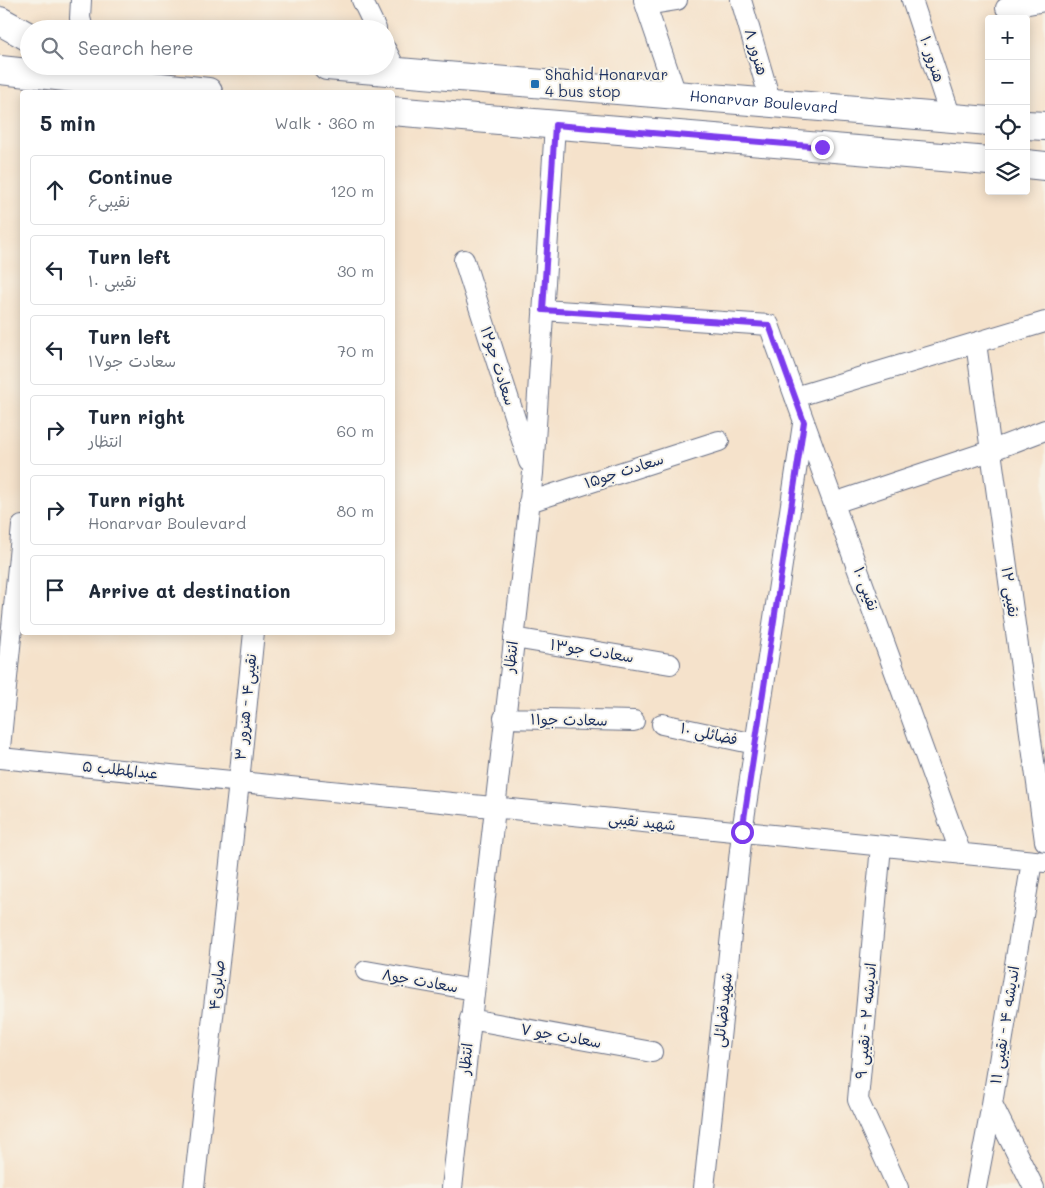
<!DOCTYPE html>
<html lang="en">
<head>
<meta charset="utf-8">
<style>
  :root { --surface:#fff; --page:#f2f2f3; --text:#1f2937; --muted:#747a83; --line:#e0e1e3 }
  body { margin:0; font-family:Mali,"Playpen Sans Arabic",sans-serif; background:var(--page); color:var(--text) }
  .controls { position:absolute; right:15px; top:15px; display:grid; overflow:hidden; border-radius:5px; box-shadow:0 2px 12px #0003 }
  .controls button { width:45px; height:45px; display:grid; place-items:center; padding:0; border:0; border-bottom:1px solid var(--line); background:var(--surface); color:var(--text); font:25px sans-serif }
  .stop { position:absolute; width:15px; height:15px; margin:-11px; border:4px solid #7c3aed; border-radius:50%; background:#fff }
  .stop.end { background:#7c3aed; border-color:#fff; box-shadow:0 1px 5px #0008 }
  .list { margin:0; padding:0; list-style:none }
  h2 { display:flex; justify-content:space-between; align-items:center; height:65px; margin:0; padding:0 20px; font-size:21px }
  h2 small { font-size:16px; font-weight:400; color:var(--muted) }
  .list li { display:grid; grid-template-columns:32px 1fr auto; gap:15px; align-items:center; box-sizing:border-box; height:70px; margin:0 10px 10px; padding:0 10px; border:1px solid var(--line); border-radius:5px }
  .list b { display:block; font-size:19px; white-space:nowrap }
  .list p { margin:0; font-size:16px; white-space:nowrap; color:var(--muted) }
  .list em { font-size:16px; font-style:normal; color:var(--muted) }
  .icon { flex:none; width:28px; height:28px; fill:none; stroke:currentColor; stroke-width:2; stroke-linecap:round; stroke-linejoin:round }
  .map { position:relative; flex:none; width:1045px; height:1188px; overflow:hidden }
  .search { position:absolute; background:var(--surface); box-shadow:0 2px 12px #0003; left:20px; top:20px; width:375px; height:55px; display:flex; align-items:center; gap:12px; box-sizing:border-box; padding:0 18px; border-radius:28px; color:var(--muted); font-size:19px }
  .panel { position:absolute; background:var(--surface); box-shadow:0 2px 12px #0003; left:20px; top:90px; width:375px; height:545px; border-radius:5px }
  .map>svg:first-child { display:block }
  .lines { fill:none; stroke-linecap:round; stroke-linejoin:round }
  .minor-casing { stroke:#676e84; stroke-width:22 }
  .secondary-casing { stroke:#676e84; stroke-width:30 }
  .primary-casing { stroke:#676e84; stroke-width:30 }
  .minor { stroke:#fff; stroke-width:20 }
  .secondary { stroke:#fff; stroke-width:28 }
  .primary { stroke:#fff; stroke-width:28 }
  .route { stroke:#7c3aed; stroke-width:6 }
  .poi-dot { fill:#1f6fb2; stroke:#f7f3e8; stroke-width:2 }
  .labels { text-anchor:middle; stroke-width:4; stroke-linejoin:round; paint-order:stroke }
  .street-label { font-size:15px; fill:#1b2f5e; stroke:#f7f3e8 }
  .poi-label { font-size:15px; fill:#1b2f5e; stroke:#f7f3e8; text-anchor:start }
</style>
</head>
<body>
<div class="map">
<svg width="1045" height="1188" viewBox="0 0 1045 1188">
  <rect width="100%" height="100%" fill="#f7f3e8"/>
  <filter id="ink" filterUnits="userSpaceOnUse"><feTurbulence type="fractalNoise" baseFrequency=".02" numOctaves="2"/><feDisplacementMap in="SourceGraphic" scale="10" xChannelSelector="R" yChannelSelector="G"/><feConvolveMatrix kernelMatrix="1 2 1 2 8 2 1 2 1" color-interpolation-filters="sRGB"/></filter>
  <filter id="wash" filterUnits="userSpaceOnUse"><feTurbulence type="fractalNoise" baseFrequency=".0096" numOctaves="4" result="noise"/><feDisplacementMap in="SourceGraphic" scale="20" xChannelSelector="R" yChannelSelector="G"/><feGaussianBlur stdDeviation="1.12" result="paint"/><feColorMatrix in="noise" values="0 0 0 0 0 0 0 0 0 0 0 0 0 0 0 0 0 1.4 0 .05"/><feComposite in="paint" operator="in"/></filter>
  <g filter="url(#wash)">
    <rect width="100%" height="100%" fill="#f5e2cb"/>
  </g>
  <g filter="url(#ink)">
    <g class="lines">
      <defs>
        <path id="minor" d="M81,0L80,18L83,29
          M362,0L376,29
          M644,0L677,97
          M741,0L771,103
          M912,0L951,118
          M646,5L677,0
          M1006,8L1045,1
          M386,50L397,72
          M464,260L529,462
          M543,310L769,325L961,854
          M976,343L1045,841
          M795,397L1045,322
          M529,502L719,441
          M834,503L990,451L1045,430
          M514,638L670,664
          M504,718L634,721
          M662,724L755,744
          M0,748L22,526
          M0,758L1045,862
          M881,846L858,1100L898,1188
          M366,971L474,990
          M470,1019L652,1052
          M992,1104L1034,1188
          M194,1188L239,782L254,632
          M452,1188L533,473L555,125
          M704,1188L742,832L803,424
          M976,1188L992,1104L1032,861"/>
        <g id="secondary">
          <path id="s1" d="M327,66L989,121"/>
          <path d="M0,70L208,92"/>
          <path d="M392,111L989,161"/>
          <path d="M1026,125L1045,126"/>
          <path d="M1026,164L1045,166"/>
        </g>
        <path id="primary" d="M0,21L29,37"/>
      </defs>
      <!-- minor casing -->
      <use href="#minor" class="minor-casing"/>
      <!-- secondary casing -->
      <use href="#secondary" class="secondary-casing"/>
      <!-- primary casing -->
      <use href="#primary" class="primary-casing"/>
      <!-- minor -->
      <use href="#minor" class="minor"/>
      <!-- secondary -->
      <use href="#secondary" class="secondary"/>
      <!-- primary -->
      <use href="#primary" class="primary"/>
    </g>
  </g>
  <g class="lines" filter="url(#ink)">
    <!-- route -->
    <path class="route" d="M742,832L804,422L769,325L543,310L555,125L822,147"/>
  </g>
  <!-- markers -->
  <rect class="poi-dot" x="530" y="79" width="10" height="10" rx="2.5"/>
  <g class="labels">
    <!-- street labels -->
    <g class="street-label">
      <text transform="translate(756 52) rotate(74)" y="5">هنرور ۸</text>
      <text transform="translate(932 59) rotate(72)" y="5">هنرور ۱۰</text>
      <text dy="5" stroke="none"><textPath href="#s1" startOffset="438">Honarvar Boulevard</textPath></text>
      <text transform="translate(498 366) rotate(72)" y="5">سعادت جو۱۲</text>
      <text transform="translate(624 471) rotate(-18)" y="5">سعادت جو۱۵</text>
      <text transform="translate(866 589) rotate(70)" y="5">نقیبی ۱۰</text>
      <text transform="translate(1010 592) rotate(82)" y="5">نقیبی ۱۲</text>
      <text transform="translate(592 651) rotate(9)" y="5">سعادت جو۱۳</text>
      <text transform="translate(511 657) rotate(-83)" y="5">انتظار</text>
      <text transform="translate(246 707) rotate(-84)" y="5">نقیبی۴ - هنرور ۳</text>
      <text transform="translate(569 720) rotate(1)" y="5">سعادت جو۱۱</text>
      <text transform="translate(709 734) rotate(12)" y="5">فضائلی ۱۰</text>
      <text transform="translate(120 770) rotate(6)" y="5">عبدالمطلب ۵</text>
      <text transform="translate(642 822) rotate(6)" y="5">شهید نقیبی</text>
      <text transform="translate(420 981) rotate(10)" y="5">سعادت جو۸</text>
      <text transform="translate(217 985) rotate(-84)" y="5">صابری۴</text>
      <text transform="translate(723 1010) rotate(-84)" y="5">شهیدفضائلی</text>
      <text transform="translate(866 1021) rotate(-85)" y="5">اندیشه ۲ - نقیبی ۹</text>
      <text transform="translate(1005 1025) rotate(-81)" y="5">اندیشه ۴ - نقیبی ۱۱</text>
      <text transform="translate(561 1036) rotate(10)" y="5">سعادت جو ۷</text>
      <text transform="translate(466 1059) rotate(-84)" y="5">انتظار</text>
    </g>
    <!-- poi labels -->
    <g class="poi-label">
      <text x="545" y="80">Shahid Honarvar<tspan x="545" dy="17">4 bus stop</tspan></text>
    </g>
  </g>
</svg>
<div class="controls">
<button>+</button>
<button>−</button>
<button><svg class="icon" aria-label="locate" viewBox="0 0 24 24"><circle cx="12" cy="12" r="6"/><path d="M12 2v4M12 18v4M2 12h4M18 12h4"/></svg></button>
<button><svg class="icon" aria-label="layers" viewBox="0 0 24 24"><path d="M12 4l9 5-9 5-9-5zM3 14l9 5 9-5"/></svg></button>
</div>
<div class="stop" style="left:742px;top:832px"></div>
<div class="stop end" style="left:822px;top:147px"></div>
<div class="search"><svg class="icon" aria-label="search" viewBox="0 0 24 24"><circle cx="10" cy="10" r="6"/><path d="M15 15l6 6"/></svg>Search here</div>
<section class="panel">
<h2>5 min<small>Walk · 360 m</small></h2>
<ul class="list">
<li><svg class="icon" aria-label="ahead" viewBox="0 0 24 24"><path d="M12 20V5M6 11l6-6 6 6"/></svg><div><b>Continue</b><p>نقیبی۶</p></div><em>120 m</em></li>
<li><svg class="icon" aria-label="left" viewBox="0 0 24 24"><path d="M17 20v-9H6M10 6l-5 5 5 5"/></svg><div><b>Turn left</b><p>نقیبی ۱۰</p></div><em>30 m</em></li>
<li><svg class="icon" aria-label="left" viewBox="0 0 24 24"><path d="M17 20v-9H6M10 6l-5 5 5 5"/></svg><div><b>Turn left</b><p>سعادت جو۱۷</p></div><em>70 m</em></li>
<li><svg class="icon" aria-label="right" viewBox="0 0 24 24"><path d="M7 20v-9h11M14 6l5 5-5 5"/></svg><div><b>Turn right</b><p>انتظار</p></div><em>60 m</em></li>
<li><svg class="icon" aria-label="right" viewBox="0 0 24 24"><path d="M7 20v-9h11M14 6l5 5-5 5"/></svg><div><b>Turn right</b><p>Honarvar Boulevard</p></div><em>80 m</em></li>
<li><svg class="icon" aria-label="arrive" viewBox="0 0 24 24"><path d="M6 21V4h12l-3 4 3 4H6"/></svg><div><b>Arrive at destination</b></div></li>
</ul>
</section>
</div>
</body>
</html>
